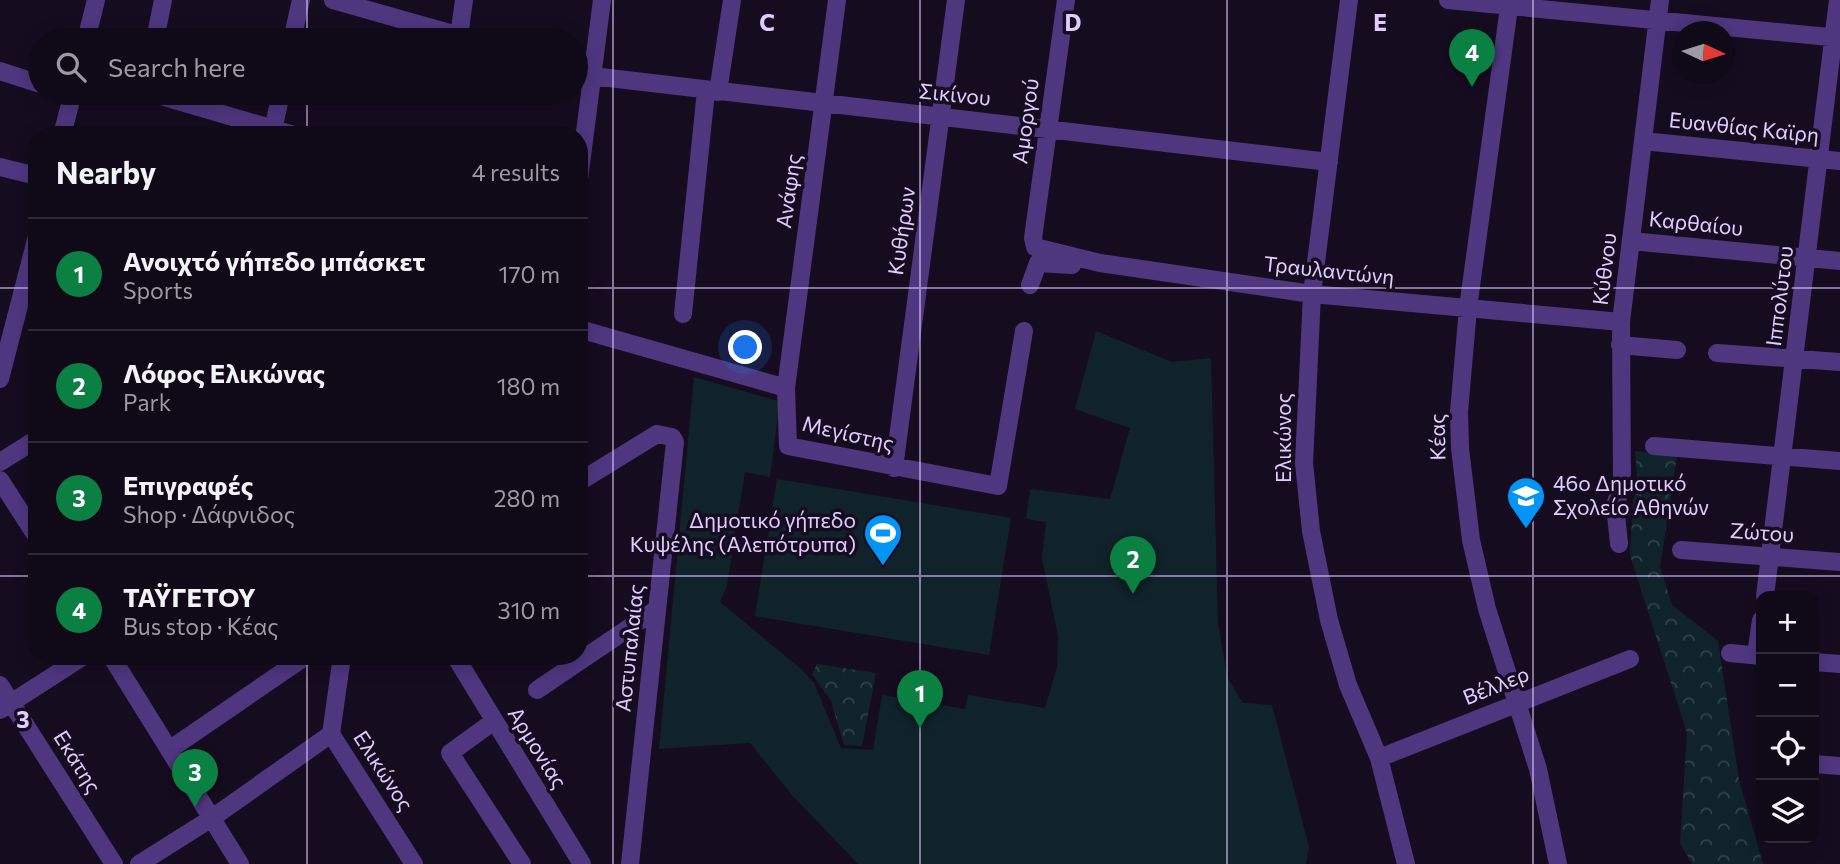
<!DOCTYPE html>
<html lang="en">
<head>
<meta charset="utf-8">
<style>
  :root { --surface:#100918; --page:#1e1725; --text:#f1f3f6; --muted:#9c9aa2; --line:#302a37; --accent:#0b8043 }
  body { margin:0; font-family:Commissioner,sans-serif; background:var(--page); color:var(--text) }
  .controls { position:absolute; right:21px; bottom:21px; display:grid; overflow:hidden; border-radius:14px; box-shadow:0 4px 18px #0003 }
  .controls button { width:63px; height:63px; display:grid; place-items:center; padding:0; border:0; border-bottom:2px solid var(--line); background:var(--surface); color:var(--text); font:35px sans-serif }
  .compass { position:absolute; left:1672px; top:21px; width:63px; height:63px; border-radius:50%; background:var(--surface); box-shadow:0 4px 18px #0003; rotate:94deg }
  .you { position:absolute; left:746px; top:348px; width:24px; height:24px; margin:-18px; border:5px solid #fff; border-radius:50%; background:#1a73e8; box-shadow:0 0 0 10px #1a73e833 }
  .badge { display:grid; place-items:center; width:46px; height:46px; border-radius:50%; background:var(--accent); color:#fff; font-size:23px; font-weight:700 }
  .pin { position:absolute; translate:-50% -58px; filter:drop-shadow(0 2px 4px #0008) }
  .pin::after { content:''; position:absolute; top:37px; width:24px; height:21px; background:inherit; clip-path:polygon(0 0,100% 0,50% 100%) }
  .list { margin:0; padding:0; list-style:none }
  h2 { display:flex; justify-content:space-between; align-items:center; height:91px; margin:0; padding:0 28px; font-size:30px }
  h2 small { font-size:23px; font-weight:400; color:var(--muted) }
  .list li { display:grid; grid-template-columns:46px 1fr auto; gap:21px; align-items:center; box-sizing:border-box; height:112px; padding:0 28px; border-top:2px solid var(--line) }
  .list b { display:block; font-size:26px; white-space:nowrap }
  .list p { margin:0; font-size:23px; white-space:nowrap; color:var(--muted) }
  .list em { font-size:23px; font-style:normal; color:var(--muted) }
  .icon { flex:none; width:38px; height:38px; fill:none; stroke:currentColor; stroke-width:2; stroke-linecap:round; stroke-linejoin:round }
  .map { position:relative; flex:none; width:1840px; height:864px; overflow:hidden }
  .search { position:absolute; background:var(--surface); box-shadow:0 4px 18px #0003; left:28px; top:28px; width:560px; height:77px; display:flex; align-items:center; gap:18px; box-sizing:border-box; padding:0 24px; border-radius:38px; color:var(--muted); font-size:26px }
  .panel { position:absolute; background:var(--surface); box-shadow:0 4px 18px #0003; left:28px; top:126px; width:560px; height:539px; border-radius:28px }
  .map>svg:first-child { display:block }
  .grass { fill:#10232a }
  .park { fill:url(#park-crowns) }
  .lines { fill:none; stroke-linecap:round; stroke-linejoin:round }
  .minor { stroke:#4f3780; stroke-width:18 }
  .grid { fill:none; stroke:#e1ccff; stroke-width:2; stroke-opacity:0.55 }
  .labels { text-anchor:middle; stroke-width:7; stroke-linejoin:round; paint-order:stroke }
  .street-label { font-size:21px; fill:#e1ccff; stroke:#160c20 }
  .poi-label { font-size:21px; fill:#e1ccff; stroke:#160c20; text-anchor:start }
  .grid-label { font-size:23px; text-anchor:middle; font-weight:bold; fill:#e1ccff; stroke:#160c20; stroke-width:7; stroke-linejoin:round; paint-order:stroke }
</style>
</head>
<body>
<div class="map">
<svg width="1840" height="864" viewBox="0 0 1840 864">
  <defs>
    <pattern id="park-crowns" width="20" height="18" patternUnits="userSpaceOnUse" patternTransform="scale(1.75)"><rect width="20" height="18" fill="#10232a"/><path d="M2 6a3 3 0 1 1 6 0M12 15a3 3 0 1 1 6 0" fill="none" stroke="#32424a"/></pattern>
  </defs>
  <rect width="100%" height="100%" fill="#160c20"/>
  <!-- grass -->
  <path class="grass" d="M1096,331L1172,362L1211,358L1218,623L1227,677L1243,703L1272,705L1309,847L1306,864H858L791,794L750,743L659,749L694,377L778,401L779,407L770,477L745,472L727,586L720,602L800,668L814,683L841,748L873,750L882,695L965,709L968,695L1045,708L1057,667L1058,636L1042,558L1046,522L1026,519L1030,489L1110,499L1130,428L1075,409Z
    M777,479L1011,518L989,655L755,616Z"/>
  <!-- park -->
  <path class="park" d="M1635,451L1677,456L1660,567L1672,605L1718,641L1739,780L1763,864H1692L1680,843L1687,733L1630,555L1633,500L1638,489Z
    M817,664L876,673L862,746L844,745L831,701L812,674Z"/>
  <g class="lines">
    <!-- minor -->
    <path class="minor" d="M333,0L474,40
      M837,0L786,388L788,446L998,486L1024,331
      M1066,0L1033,238L1035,247L1100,263L1312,294L1621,322
      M1349,0L1312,294L1304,463L1311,531L1329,620L1348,685L1379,758L1406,864
      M1448,0L1840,38
      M1510,0L1468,308L1459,412L1460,448L1471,540L1487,609L1538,769L1558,864
      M459,36L464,0
      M86,40L96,0
      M155,40L163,0
      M292,40L301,0
      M0,71L40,84
      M576,71L592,76L1329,162
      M718,92L732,0
      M151,93L294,135
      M62,135L73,93
      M272,135L281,93
      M1643,141L1840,161
      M0,167L37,176
      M579,179L602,0
      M1631,241L1840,261
      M1030,285L1038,263L1072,265
      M683,314L706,91
      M579,329L786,388
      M1620,345L1677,350
      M1717,353L1840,362
      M0,379L37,236
      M1654,446L1840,461
      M0,462L37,439
      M894,468L956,0
      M0,480L37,537
      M579,482L657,434L672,437L675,442L630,864
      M1619,544L1615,505L1622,486L1621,322L1660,0
      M1681,550L1840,562
      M1765,596L1838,0
      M1730,653L1761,656
      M1756,655L1761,620
      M111,656L240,864
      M342,656L331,734L414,864
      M455,656L582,864
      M1814,662L1840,664
      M0,685L114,864
      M537,690L657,609
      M0,710L84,656
      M494,721L450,753L522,864
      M169,750L306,656
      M1379,758L1630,659
      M1814,764L1840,766
      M139,864L212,818L331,734"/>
  </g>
  <!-- grid -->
  <path class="grid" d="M307,0V40M613,0V864M920,0V864M1227,0V864M1533,0V864M307,93V135M0,288H37M579,288H1840M0,576H37M579,576H1840M307,656V864"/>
  <!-- icons -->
  <defs>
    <symbol id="school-pin" viewBox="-11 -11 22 30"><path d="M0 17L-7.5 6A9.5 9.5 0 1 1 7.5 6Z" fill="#0095f7" stroke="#160c20"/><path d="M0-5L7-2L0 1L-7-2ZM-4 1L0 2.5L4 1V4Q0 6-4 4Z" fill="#fff"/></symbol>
    <symbol id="stadium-pin" viewBox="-11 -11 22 30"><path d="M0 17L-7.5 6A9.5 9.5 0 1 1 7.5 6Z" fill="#0095f7" stroke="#160c20"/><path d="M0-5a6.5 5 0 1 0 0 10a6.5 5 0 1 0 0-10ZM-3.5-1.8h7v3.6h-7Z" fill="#fff"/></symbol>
  </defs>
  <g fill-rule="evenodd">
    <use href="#school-pin" x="1504" y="474" width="44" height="60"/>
    <use href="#stadium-pin" x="861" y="511" width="44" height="60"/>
  </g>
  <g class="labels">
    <!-- street labels -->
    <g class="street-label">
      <text transform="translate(955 95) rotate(6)" y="7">Σικίνου</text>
      <text transform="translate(1026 121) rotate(-82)" y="7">Αμοργού</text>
      <text transform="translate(1744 128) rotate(6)" y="7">Ευανθίας Καϊρη</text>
      <text transform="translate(789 191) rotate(-82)" y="7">Ανάφης</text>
      <text transform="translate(1696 224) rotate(6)" y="7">Καρθαίου</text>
      <text transform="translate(902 231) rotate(-82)" y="7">Κυθήρων</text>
      <text transform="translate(1605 269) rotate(-83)" y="7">Κύθνου</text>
      <text transform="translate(1329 271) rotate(6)" y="7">Τραυλαντώνη</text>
      <text transform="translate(1780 296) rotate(-83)" y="7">Ιππολύτου</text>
      <text transform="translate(848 434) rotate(13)" y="7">Μεγίστης</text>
      <text transform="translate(1438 437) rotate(-91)" y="7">Κέας</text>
      <text transform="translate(1284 438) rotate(-90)" y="7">Ελικώνος</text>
      <text transform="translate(1762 533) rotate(4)" y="7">Ζώτου</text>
      <text transform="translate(630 648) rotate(-84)" y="7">Αστυπαλαίας</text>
      <text transform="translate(1496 686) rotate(-22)" y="7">Βέλλερ</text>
      <text transform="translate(537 748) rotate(58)" y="7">Αρμονίας</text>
      <text transform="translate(77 762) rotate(58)" y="7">Εκάτης</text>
      <text transform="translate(383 771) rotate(57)" y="7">Ελικώνος</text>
    </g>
    <!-- poi labels -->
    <g class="poi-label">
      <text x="1553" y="491">46ο Δημοτικό<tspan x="1553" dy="24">Σχολείο Αθηνών</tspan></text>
      <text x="856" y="528" text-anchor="end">Δημοτικό γήπεδο<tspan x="856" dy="24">Κυψέλης (Αλεπότρυπα)</tspan></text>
    </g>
  </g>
  <g class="grid-label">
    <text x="767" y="31">C</text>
    <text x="1073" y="31">D</text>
    <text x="1380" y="31">E</text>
    <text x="23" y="728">3</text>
  </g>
</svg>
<div class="controls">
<button>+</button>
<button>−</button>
<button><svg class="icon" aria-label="locate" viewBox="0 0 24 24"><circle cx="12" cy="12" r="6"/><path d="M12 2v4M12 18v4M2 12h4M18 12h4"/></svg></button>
<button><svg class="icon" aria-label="layers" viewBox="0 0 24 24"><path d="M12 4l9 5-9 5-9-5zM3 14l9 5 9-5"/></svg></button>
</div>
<svg class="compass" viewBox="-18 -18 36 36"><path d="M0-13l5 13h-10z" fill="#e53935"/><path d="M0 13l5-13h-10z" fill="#9c9aa2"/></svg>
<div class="you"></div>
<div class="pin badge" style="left:920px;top:728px">1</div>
<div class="pin badge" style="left:1133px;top:594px">2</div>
<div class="pin badge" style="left:195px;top:807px">3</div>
<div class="pin badge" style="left:1472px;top:87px">4</div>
<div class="search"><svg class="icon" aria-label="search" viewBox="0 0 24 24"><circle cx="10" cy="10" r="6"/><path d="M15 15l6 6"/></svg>Search here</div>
<section class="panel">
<h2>Nearby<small>4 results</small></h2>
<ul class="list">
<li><span class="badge">1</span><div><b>Ανοιχτό γήπεδο μπάσκετ</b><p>Sports</p></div><em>170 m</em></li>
<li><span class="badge">2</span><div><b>Λόφος Ελικώνας</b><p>Park</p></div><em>180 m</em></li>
<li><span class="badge">3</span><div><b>Επιγραφές</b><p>Shop · Δάφνιδος</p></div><em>280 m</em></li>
<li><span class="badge">4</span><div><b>ΤΑΫΓΕΤΟΥ</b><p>Bus stop · Κέας</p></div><em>310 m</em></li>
</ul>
</section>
</div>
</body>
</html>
